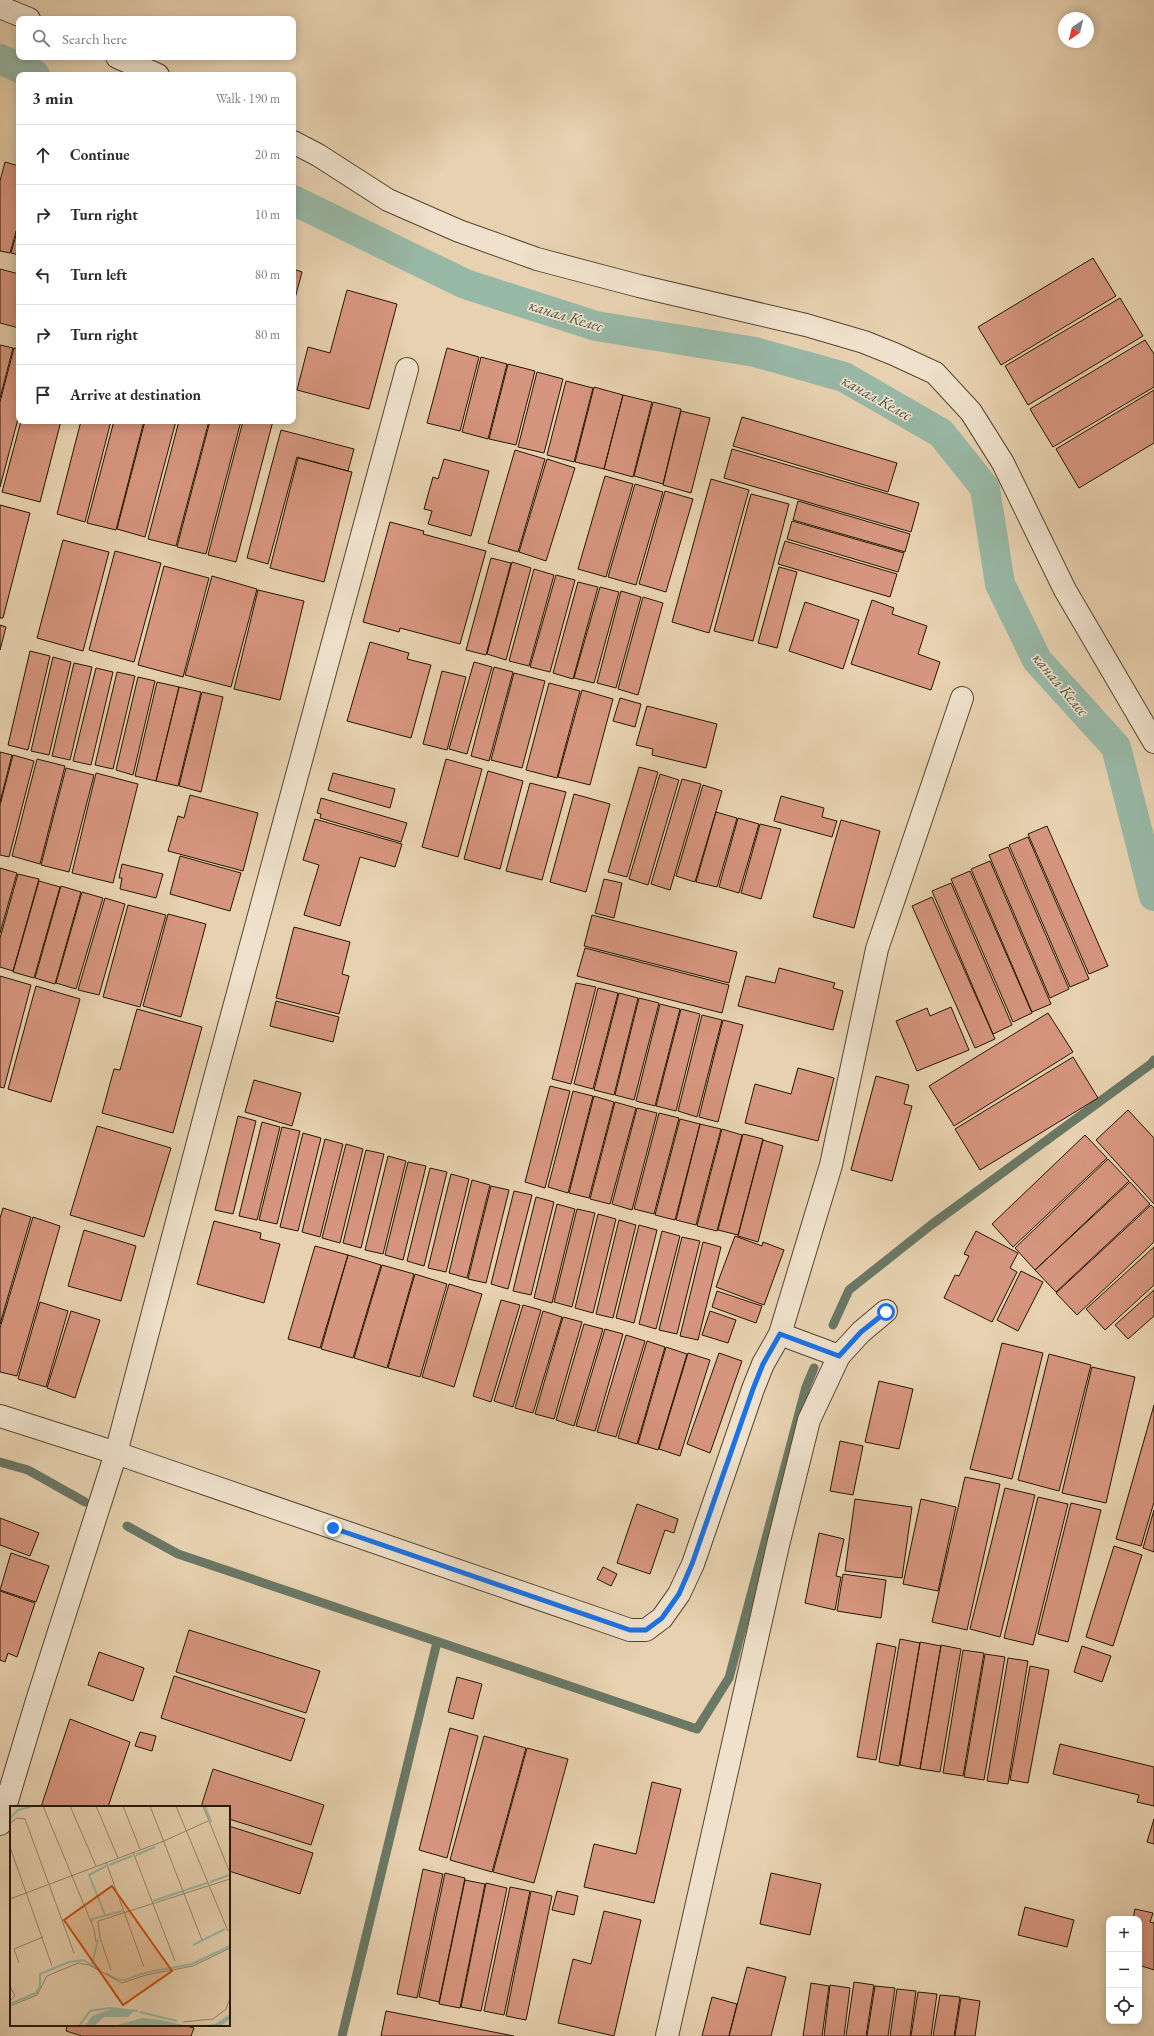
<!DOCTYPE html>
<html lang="en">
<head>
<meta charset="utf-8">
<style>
  :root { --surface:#fff; --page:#f7f7f7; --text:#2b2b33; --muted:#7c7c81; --line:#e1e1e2 }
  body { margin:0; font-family:"EB Garamond",serif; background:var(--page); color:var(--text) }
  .controls { position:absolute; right:12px; bottom:12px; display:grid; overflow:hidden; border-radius:8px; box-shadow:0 2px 10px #0003 }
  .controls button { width:36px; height:36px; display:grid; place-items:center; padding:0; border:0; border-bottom:1px solid var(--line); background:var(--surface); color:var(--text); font:20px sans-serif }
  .compass { position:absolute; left:1058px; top:12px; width:36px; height:36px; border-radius:50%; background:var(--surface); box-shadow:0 2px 10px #0003; rotate:215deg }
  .stop { position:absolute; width:12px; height:12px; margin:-9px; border:3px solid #1a73e8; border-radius:50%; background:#fff }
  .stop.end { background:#1a73e8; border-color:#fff; box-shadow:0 1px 4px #0008 }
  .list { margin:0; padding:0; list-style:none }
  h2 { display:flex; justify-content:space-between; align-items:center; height:52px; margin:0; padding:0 16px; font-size:17px }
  h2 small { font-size:13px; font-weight:400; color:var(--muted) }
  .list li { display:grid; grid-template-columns:26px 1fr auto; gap:12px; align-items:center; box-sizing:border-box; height:60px; padding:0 16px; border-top:1px solid var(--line) }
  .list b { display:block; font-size:15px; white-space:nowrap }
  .list em { font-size:13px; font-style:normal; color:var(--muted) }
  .icon { flex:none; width:22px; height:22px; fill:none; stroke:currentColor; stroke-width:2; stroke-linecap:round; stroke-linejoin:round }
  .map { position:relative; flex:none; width:1154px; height:2036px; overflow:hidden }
  .search { position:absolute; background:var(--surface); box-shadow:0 2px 10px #0003; left:16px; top:16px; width:280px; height:44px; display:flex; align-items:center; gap:10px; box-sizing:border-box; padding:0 14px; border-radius:8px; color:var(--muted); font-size:15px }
  .panel { position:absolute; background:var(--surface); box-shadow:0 2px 10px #0003; left:16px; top:72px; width:280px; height:352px; border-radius:8px }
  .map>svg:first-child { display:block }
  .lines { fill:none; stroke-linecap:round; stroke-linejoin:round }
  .stream { stroke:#6a7865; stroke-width:9 }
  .canal { stroke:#98b8a6; stroke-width:30 }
  .building { fill:#d6957e; stroke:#241704 }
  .street-casing { stroke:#55462f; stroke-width:24 }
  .street { stroke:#efe1cc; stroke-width:22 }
  .route { stroke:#1a73e8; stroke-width:5 }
  .labels { text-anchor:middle; stroke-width:3.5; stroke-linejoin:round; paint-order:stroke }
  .water-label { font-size:16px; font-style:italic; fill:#4d4f3d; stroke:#efe1cc }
  .inset-river { fill:none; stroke:#98b8a6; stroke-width:2 }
  .inset-road { fill:none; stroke:#99876b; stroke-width:1 }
  .view { fill:#cb4f0b; fill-opacity:0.15; stroke:#cb4f0b; stroke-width:2 }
  .inset-edge { fill:none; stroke:#241704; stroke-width:2 }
</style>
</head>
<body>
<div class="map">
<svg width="1154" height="2036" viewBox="0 0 1154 2036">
  <rect width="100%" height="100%" fill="#e7d1b0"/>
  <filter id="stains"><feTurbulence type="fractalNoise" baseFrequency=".005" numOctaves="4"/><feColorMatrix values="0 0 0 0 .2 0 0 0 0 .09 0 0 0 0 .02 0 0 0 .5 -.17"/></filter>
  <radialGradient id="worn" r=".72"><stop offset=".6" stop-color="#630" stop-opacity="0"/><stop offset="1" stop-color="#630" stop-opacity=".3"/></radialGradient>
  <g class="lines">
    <!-- stream -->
    <path class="stream" d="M833,1325L849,1290L931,1225L1151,1064L1154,1060
      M0,1462L28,1470L85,1502
      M127,1526L178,1554L697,1729L729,1678L806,1387L814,1368
      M342,2036L437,1642"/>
    <!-- canal -->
    <path class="canal" d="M0,59L35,75
      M293,200L465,284L596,326L755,352L844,377L941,433L985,488L1000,584L1037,660L1116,747L1154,896"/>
  </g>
  <!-- building -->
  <path class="building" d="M5,162L19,166V221L10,253L0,251V181Z
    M19,225V255L11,253Z
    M1093,258L1116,296L1001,365L978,327Z
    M0,269L19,274V328L0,323Z
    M293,269L302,272L293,306Z
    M347,290L397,304L369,409L297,390L308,347L330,353Z
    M1120,298L1143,336L1028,405L1005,366Z
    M1145,340L1154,354V387L1053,447L1030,409Z
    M0,345L13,348L0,398Z
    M14,348L19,349V415L0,487V402Z
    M447,348L479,357L460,431L427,423Z
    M481,357L507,364L488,439L462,432Z
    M508,364L535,371L516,445L489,439Z
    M537,372L563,379L544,453L518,447Z
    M566,381L593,388L574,462L547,455Z
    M594,387L623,395L604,469L575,462Z
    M1154,390V443L1079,488L1056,449Z
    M623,395L652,402L633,477L604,469Z
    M653,402L681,409L663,484L634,476Z
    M681,411L710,418L691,493L663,485Z
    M742,417L897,463L888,492L733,446Z
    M21,421H61L40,502L2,492Z
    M81,421H111L85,522L57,514Z
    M114,421H144L116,530L87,523Z
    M145,421H176L145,537L117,529Z
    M179,421H209L176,546L148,539Z
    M210,421H241L206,554L177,547Z
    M243,421H273L236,562L208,555Z
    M281,430L354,449L348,471L297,457L268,564L247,558Z
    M732,449L919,503L911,532L724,478Z
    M515,450L545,459L518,552L488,543Z
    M298,458L352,472L324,582L270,568Z
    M444,459L489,471L471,536L428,524L432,511L424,509L433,477L438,479Z
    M547,459L575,468L546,561L519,552Z
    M605,476L633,484L606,577L578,569Z
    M711,479L749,490L709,633L672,622Z
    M635,484L663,492L636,585L608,577Z
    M665,491L693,499L666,592L639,584Z
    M751,494L789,504L753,641L714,631Z
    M798,501L910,534L905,552L793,520Z
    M0,505L30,513L3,618H0Z
    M792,521L904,553L898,572L787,539Z
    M390,522L424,531L423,534L486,551L460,644L400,628L399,632L363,622Z
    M63,540L109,552L83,651L37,638Z
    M785,541L897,574L890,597L778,564Z
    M115,551L161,563L134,662L89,650Z
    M491,558L511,563L486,655L466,650Z
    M512,562L531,568L506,660L487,654Z
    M164,566L209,578L183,677L138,665Z
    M779,567L797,572L777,648L758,643Z
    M534,569L554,575L529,666L509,661Z
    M556,575L575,580L550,672L530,667Z
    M212,576L257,589L231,687L185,675Z
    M578,582L598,587L573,679L553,673Z
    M600,587L619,592L594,683L574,678Z
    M258,590L304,601L280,700L234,689Z
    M621,591L641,597L616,688L597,683Z
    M643,597L663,603L638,695L618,689Z
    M872,600L894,608L892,614L927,626L918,654L940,662L931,690L851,664Z
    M805,602L859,620L843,669L789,651Z
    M0,625L6,627L0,650Z
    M370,642L409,653L407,659L431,665L411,738L347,721Z
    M30,651L50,656L28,750L8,745Z
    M53,657L71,662L49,755L31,751Z
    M474,662L492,667L467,754L449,749Z
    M74,663L92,667L70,760L52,756Z
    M494,667L513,672L489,761L471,756Z
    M96,668L113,672L91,765L73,761Z
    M442,671L466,677L447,750L423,744Z
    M117,672L135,676L113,769L95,765Z
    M514,673L545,681L522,768L491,760Z
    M138,677L155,681L133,775L116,770Z
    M157,682L179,687L156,781L135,776Z
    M549,683L580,691L557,778L526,770Z
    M179,687L201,692L178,786L156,781Z
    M582,690L613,699L590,785L558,777Z
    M202,692L223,697L201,792L179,786Z
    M620,698L641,704L635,727L613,721Z
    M647,706L717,724L706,768L652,755L653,749L636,745Z
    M0,752L12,755L0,802Z
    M13,755L34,761L9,857L0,855V805Z
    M37,759L65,766L40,864L12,856Z
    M446,759L482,769L458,857L422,847Z
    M639,767L658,772L627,877L608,872Z
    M66,768L94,775L69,872L41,865Z
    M488,771L523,781L500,869L464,859Z
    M96,773L138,784L113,883L72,873Z
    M333,773L395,789L390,808L328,790Z
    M660,774L679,780L648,885L629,879Z
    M682,779L701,784L670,890L651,884Z
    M530,783L566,792L542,880L506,871Z
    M703,785L722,791L695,882L676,876Z
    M574,794L610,804L586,892L550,882Z
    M190,795L258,813L243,871L168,851L178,816L184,818Z
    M781,796L824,808L822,817L837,821L832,837L774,821Z
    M321,798L407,823L401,842L320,818L321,814L317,813Z
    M716,812L737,818L717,887L696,882Z
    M738,818L759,824L739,893L719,887Z
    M315,819L402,844L395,867L360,857L340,926L304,915L319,865L303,860Z
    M841,820L880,831L854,928L813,917Z
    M760,824L781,829L761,899L741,893Z
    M1047,826L1108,966L1089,974L1028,834Z
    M1028,837L1089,979L1070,987L1009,845Z
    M1008,847L1069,989L1050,998L989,855Z
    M180,856L241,873L230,911L170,894Z
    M990,861L1051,1004L1032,1012L971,869Z
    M122,864L163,874L156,898L120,889L122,878H119Z
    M0,868L17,873L0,933Z
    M970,871L1032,1013L1013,1022L951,879Z
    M18,874L39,879L13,971L0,967V938Z
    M604,879L622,883L614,918L595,913Z
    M39,881L60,887L34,978L13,972Z
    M951,883L1012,1025L993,1034L932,891Z
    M61,886L81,892L55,984L35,978Z
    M82,892L103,898L76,989L56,983Z
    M932,897L995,1039L975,1048L912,906Z
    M105,898L125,904L99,995L78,990Z
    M128,905L166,915L140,1007L103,997Z
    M168,914L206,924L181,1017L143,1006Z
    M592,915L737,952L729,983L584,946Z
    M294,927L350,942L342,974L349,976L339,1014L276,998Z
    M585,948L729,985L722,1013L577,976Z
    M779,968L835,983L833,988L843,991L833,1030L738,1006L746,976L775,983Z
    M0,976L31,985L4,1088L0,1087Z
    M576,983L596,987L571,1084L552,1079Z
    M36,986L80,999L51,1102L8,1089Z
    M598,988L618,993L593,1089L574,1084Z
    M619,993L638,998L614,1095L594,1090Z
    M639,998L659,1003L634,1100L615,1095Z
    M276,1001L339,1017L333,1042L270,1026Z
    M660,1004L680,1009L655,1106L636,1101Z
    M951,1007L969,1050L917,1071L896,1021L927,1008L930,1016Z
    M137,1009L202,1027L173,1133L102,1113L114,1069L120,1070Z
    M681,1009L700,1014L676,1111L656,1106Z
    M1048,1013L1073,1052L954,1126L929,1086Z
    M702,1015L722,1020L697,1117L678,1111Z
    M723,1020L743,1025L718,1122L699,1117Z
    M1073,1057L1098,1098L980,1170L955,1129Z
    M798,1068L834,1078L818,1141L745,1123L755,1084L791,1094Z
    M876,1076L909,1085L904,1104L912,1106L892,1181L851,1170Z
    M254,1080L301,1093L292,1126L245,1112Z
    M550,1086L570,1091L545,1188L525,1182Z
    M573,1091L593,1096L568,1193L548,1187Z
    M594,1096L614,1102L589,1198L569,1193Z
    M615,1102L636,1108L610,1204L590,1199Z
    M637,1108L657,1113L632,1210L612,1204Z
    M1128,1110L1154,1138V1204L1096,1140Z
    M659,1113L679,1118L654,1214L634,1209Z
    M238,1116L256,1121L233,1214L215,1210Z
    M680,1119L700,1124L675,1220L655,1215Z
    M262,1122L280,1127L257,1220L239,1216Z
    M700,1124L721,1129L696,1225L676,1220Z
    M97,1126L171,1148L144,1237L70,1215Z
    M282,1127L300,1131L277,1224L259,1220Z
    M722,1129L742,1135L717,1231L697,1226Z
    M303,1133L321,1138L298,1231L280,1227Z
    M743,1134L763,1139L738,1235L718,1230Z
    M1085,1135L1107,1158L1013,1247L992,1224Z
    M325,1139L343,1144L320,1237L302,1232Z
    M763,1140L783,1146L758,1242L738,1236Z
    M346,1144L363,1149L340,1243L322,1238Z
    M366,1150L384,1154L361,1248L343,1243Z
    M388,1156L406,1161L383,1254L365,1250Z
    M1108,1159L1129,1181L1035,1270L1015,1248Z
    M408,1162L426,1166L403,1260L385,1255Z
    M430,1168L447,1172L424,1266L407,1261Z
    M451,1174L469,1179L446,1272L428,1268Z
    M472,1180L490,1185L467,1278L449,1273Z
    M1130,1182L1150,1204L1056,1292L1035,1270Z
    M491,1186L509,1190L486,1283L468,1279Z
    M514,1191L532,1195L508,1289L491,1284Z
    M536,1197L554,1202L531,1295L513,1291Z
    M557,1204L575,1209L552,1303L534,1298Z
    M1151,1205L1154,1208V1242L1077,1315L1056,1293Z
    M3,1208L31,1217L0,1324V1218Z
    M577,1209L595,1213L572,1307L554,1302Z
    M598,1214L616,1219L593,1313L575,1308Z
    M33,1217L60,1226L17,1376L0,1372V1328Z
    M619,1220L636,1225L613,1318L596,1314Z
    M214,1221L261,1233L260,1239L280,1244L264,1303L197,1284Z
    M639,1225L657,1230L634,1323L616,1318Z
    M84,1230L136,1246L121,1301L68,1286Z
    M662,1231L680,1236L656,1329L639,1324Z
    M976,1231L1018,1253L1010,1268L1017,1272L992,1322L944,1298L955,1275L959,1276L969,1256L964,1254Z
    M735,1236L762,1246L763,1242L784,1250L764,1305L716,1287Z
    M682,1237L700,1241L677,1334L659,1330Z
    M703,1242L721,1247L698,1340L680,1336Z
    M315,1246L348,1255L320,1348L288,1339Z
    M1154,1247V1285L1105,1330L1086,1309Z
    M348,1255L381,1265L353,1358L321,1349Z
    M382,1265L414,1274L387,1368L354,1358Z
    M1021,1271L1043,1282L1018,1331L997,1320Z
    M415,1274L447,1284L420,1377L388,1368Z
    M449,1284L482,1294L454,1387L422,1377Z
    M1154,1290V1316L1128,1339L1115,1325Z
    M717,1291L762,1306L756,1323L712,1307Z
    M501,1300L520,1305L491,1402L473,1396Z
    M40,1302L68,1311L46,1387L18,1379Z
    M523,1305L541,1310L513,1407L494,1401Z
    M71,1311L100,1320L75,1398L47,1388Z
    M543,1311L562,1317L533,1413L515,1408Z
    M710,1311L736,1320L728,1343L702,1335Z
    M563,1317L582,1322L554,1419L535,1414Z
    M584,1324L603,1329L574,1426L556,1420Z
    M605,1329L623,1334L595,1431L576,1426Z
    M626,1335L645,1341L616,1437L597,1432Z
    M647,1341L665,1347L637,1444L618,1438Z
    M1002,1343L1043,1353L1012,1479L970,1469Z
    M666,1347L687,1354L658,1450L638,1444Z
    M688,1353L710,1360L680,1456L659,1449Z
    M719,1353L742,1361L710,1453L687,1444Z
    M1049,1354L1091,1365L1059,1491L1018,1480Z
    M1092,1367L1135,1377L1106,1503L1062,1493Z
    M879,1381L913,1389L899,1449L865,1442Z
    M1154,1405V1502L1141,1546L1116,1539Z
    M840,1441L863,1446L853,1495L830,1491Z
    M965,1477L1000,1484L967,1630L932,1622Z
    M1005,1488L1035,1495L1000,1637L970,1629Z
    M1038,1497L1068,1504L1033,1645L1004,1638Z
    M855,1499L912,1507L902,1578L845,1571Z
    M921,1499L956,1507L938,1591L903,1584Z
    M1071,1503L1101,1510L1068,1642L1038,1634Z
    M637,1504L678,1519L674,1533L665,1530L650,1574L617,1563Z
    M1154,1510V1552L1143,1548Z
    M0,1518L39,1533L30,1556L0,1545Z
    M819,1533L844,1539L836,1576L841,1577L835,1610L805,1603Z
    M1114,1546L1142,1555L1113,1646L1086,1637Z
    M11,1553L49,1566L36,1602L0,1590Z
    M603,1567L617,1574L611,1586L597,1579Z
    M843,1574L886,1580L881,1618L837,1611Z
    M0,1591L35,1603L17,1657L8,1653L5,1662L0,1660Z
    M189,1630L320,1671L306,1713L176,1672Z
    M900,1639L920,1643L899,1766L879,1762Z
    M920,1642L941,1646L920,1769L900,1765Z
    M877,1643L896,1647L876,1760L857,1757Z
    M941,1645L961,1649L940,1772L920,1769Z
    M1082,1646L1111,1656L1102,1682L1074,1672Z
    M963,1650L984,1653L963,1776L943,1773Z
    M99,1652L144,1668L133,1701L88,1685Z
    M985,1654L1005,1657L984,1780L964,1777Z
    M1008,1658L1028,1661L1008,1784L987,1781Z
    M1030,1666L1049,1670L1028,1783L1010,1780Z
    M174,1676L305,1719L291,1761L161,1718Z
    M457,1677L482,1684L473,1719L448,1712Z
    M70,1719L130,1742L108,1807H41Z
    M450,1728L478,1736L447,1858L419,1850Z
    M140,1732L156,1736L152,1751L135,1746Z
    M484,1736L526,1748L492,1872L450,1860Z
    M1060,1744L1154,1767V1806L1137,1802L1139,1795L1053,1774Z
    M527,1748L568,1759L534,1883L493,1872Z
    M213,1769L324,1805L311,1845L229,1819V1807H201Z
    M652,1782L681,1789L654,1903L584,1887L594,1844L636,1854Z
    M1154,1819V1844L1147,1842Z
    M229,1826L313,1853L300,1894L229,1871Z
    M423,1869L443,1874L417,1998L397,1994Z
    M445,1873L465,1878L439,2002L419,1997Z
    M771,1873L821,1884L810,1935L760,1924Z
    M465,1880L485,1884L460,2008L439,2004Z
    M486,1883L507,1888L481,2011L461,2007Z
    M510,1887L530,1891L504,2015L484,2011Z
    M531,1891L552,1896L526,2020L506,2016Z
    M557,1891L578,1896L574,1915L552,1910Z
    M1025,1907L1074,1920L1067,1947L1018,1935Z
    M1135,1909L1153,1913L1150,1922L1154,1923V1970L1139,1965V1919H1133Z
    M604,1911L641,1920L614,2036L558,2023L573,1959L591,1964Z
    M747,1967L786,1977L771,2036H729Z
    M854,1982L874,1985L866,2036H846Z
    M811,1983L829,1986L822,2036H803Z
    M830,1985L850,1988L844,2036H824Z
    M875,1986L895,1988L888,2036H867Z
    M897,1989L916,1991L910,2036H890Z
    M918,1992L937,1994L931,2036H911Z
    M940,1995L960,1997L954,2036H933Z
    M712,1997L737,2004L729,2036H702Z
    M961,1998L980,2001L975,2036H955Z
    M386,2011L514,2036H381Z
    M67,2025H183L194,2028L191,2036H82L66,2031Z"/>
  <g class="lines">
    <defs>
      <path id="street" d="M0,7L29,19
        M117,57L158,75
        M293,142L318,155L388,200L459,231L537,259L639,286L806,325L864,342L894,354L935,373L971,412L1003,463L1065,590L1154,742
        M780,1334L839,1356
        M0,1416L116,1453L630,1630H646L662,1618L679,1594L693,1564L753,1389L763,1364L780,1334L831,1165L877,949L962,698
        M0,1824L36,1704L116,1453L212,1089L407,369
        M667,2036L778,1545L809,1420L839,1356L861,1332L886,1311"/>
    </defs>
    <!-- street casing -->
    <use href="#street" class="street-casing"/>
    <!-- street -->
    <use href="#street" class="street"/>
  </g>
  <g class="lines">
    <!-- route -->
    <path class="route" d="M333,1528L630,1630H646L662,1618L679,1594L692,1564L753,1389L763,1364L780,1334L839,1356L861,1332L886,1312"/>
  </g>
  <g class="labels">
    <!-- water labels -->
    <g class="water-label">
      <text transform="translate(566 315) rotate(17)" y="6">канал Келес</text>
      <text transform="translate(877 397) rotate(29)" y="6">канал Келес</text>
      <text transform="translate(1061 684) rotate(50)" y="6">канал Келес</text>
    </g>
  </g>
  <!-- overview -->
  <g transform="translate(10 1806)">
    <rect width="220" height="220" fill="#e7d1b0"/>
    <path d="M101,203L124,205L118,211H94L84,220H75L82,210ZM220,208V213L211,220H184L205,218ZM132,212L151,214L178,220H104Z" fill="#98b8a6"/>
    <path class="inset-river" d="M195,0L201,16M0,12L8,4L23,0M126,49L145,41M99,59L122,50M200,76L219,69M143,95L197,77M95,109L79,69L96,60M82,116V113L112,105M183,139L215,123M82,158L88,134M96,167L106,173L115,174L134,167L182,158L220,140M0,198L26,187L30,180V168L59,156L73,154L91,164M130,206L167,215M69,220L80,205L99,202L128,205"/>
    <path class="inset-road" d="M33,0L84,123L86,136M60,0L86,60M86,0L108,52M113,0L130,43M140,0L192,134M166,0L218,125M193,0L220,67M0,17L7,12L15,13L64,147M0,41L42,160M123,46L165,155M96,56L134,161M0,93L154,35L198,15M9,157L4,143L33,131M101,164L90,132L88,115L220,73M0,180L5,190L0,195M0,200L27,189L37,170L68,157L79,159L112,177L136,169L183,160L220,142M173,216L203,213L216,203L220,192"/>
    <path class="view" d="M102,80L162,165L113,199L54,114Z"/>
    <rect width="220" height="220" class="inset-edge"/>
  </g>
  <rect width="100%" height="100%" filter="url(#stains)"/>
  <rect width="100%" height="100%" fill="url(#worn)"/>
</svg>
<div class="controls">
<button>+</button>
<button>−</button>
<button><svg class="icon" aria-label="locate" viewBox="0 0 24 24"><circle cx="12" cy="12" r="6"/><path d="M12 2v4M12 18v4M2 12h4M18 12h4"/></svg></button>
</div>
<svg class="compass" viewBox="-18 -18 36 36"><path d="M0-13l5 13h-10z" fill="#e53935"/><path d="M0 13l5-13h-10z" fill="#7c7c81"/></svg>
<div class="stop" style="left:886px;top:1312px"></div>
<div class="stop end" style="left:333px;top:1528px"></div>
<div class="search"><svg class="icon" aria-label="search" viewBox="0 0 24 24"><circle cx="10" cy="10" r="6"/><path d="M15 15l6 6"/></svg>Search here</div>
<section class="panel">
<h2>3 min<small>Walk · 190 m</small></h2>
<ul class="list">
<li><svg class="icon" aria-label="ahead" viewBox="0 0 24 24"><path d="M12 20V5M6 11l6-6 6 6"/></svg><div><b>Continue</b></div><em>20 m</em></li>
<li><svg class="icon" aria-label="right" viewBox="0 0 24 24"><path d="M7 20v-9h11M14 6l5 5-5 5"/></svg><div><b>Turn right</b></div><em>10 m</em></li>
<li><svg class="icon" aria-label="left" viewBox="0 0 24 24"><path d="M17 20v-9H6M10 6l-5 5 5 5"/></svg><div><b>Turn left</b></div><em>80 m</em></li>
<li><svg class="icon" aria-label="right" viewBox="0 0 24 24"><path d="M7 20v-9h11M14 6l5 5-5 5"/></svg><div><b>Turn right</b></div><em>80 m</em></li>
<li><svg class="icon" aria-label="arrive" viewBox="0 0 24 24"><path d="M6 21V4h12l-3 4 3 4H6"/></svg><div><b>Arrive at destination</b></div></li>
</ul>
</section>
</div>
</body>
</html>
